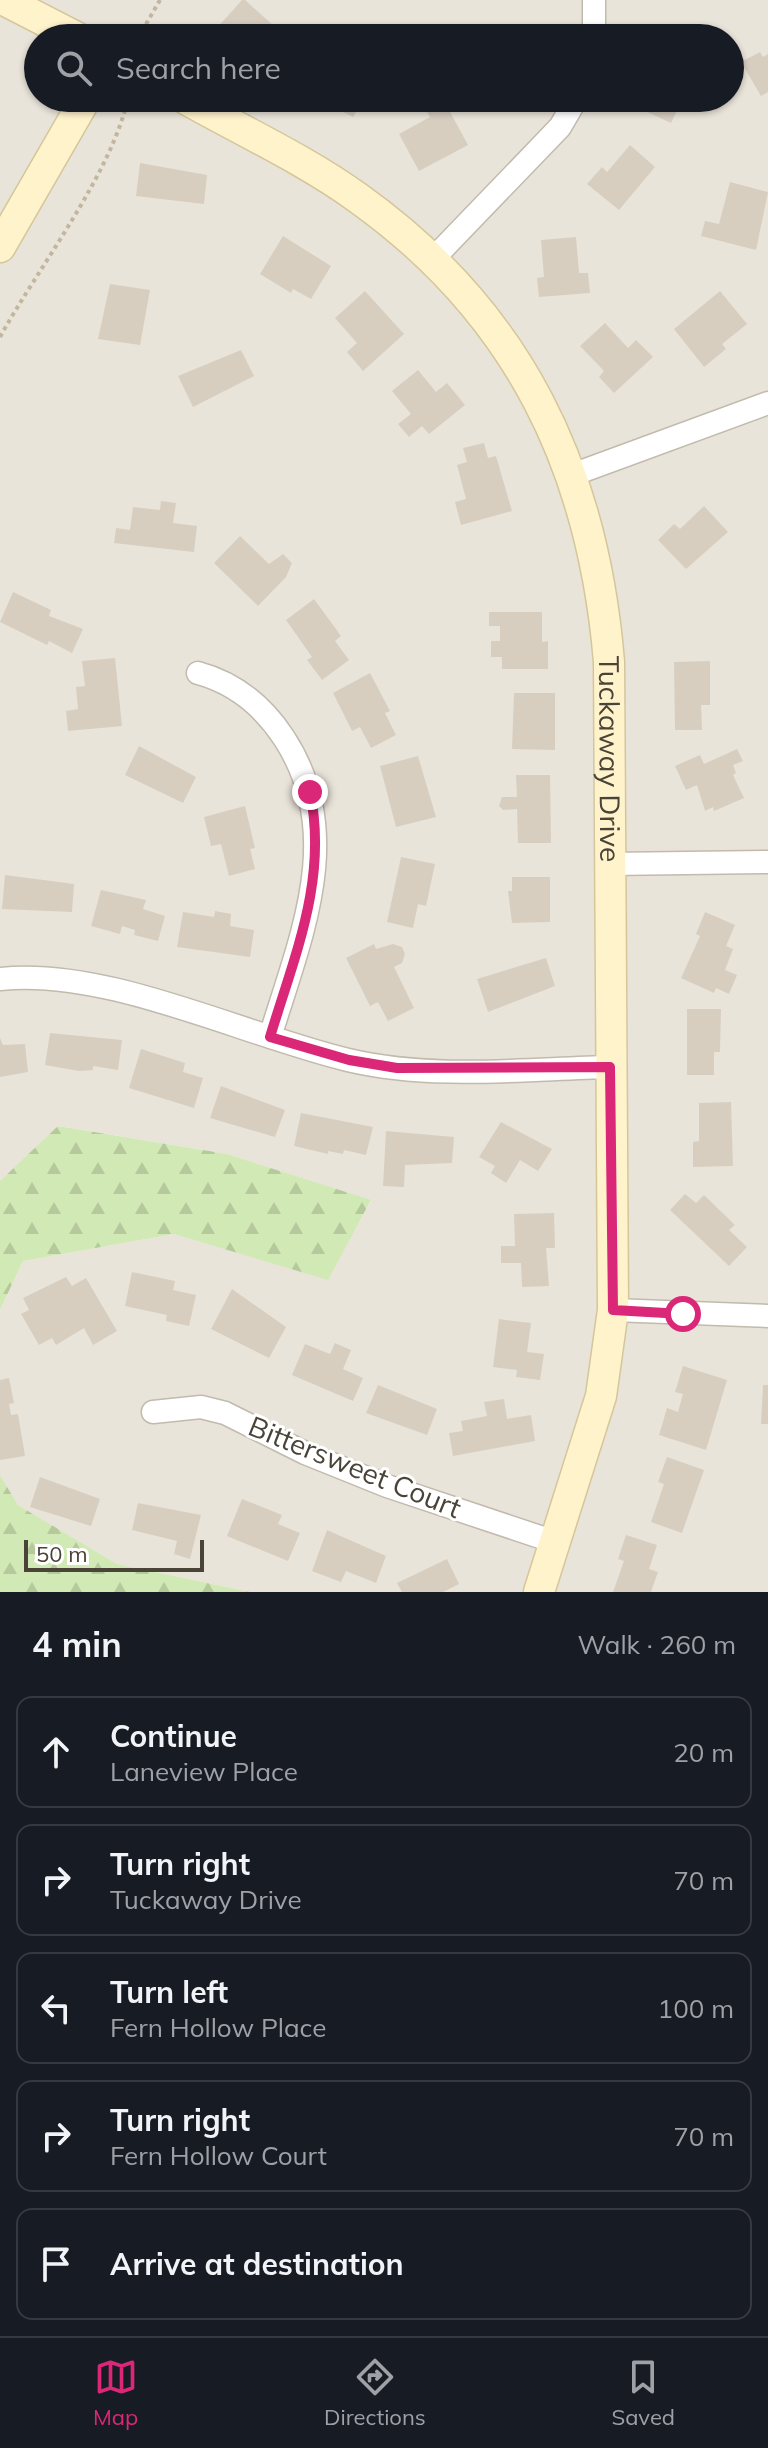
<!DOCTYPE html>
<html lang="en">
<head>
<meta charset="utf-8">
<style>
  :root { --surface:#171b24; --page:#20242c; --text:#f1f3f6; --muted:#9ea1a6; --line:#363941; --accent:#db2777 }
  body { margin:0; font-family:Mulish,sans-serif; background:var(--page); color:var(--text) }
  .scale { position:absolute; left:24px; bottom:20px; width:180px; box-sizing:border-box; padding-left:8px; border:4px solid #4a4338; border-top:0; font-size:22px; line-height:28px; white-space:nowrap; color:#4a4338; -webkit-text-stroke:6px #fff; paint-order:stroke }
  .stop { position:absolute; width:24px; height:24px; margin:-18px; border:6px solid #db2777; border-radius:50%; background:#fff }
  .stop.end { background:#db2777; border-color:#fff; box-shadow:0 2px 8px #0008 }
  .list { margin:0; padding:0; list-style:none }
  h2 { display:flex; justify-content:space-between; align-items:center; height:104px; margin:0; padding:0 32px; font-size:34px }
  h2 small { font-size:26px; font-weight:400; color:var(--muted) }
  .list li { display:grid; grid-template-columns:52px 1fr auto; gap:24px; align-items:center; box-sizing:border-box; height:112px; margin:0 16px 16px; padding:0 16px; border:2px solid var(--line); border-radius:16px }
  .list b { display:block; font-size:30px; white-space:nowrap }
  .list p { margin:0; font-size:26px; white-space:nowrap; color:var(--muted) }
  .list em { font-size:26px; font-style:normal; color:var(--muted) }
  .icon { flex:none; width:44px; height:44px; fill:none; stroke:currentColor; stroke-width:2; stroke-linecap:round; stroke-linejoin:round }
  .map { position:relative; flex:none; width:768px; height:1592px; overflow:hidden }
  .search { position:absolute; background:var(--surface); box-shadow:0 2px 6px #0004; left:24px; right:24px; top:24px; height:88px; display:flex; align-items:center; gap:20px; box-sizing:border-box; padding:0 28px; border-radius:44px; color:var(--muted); font-size:30px }
  .sheet { height:744px; background:var(--surface) }
  nav { display:flex; justify-content:space-around; align-items:center; box-sizing:border-box; height:112px; border-top:2px solid var(--line); background:var(--surface); font-size:22px; color:var(--muted) }
  nav a { display:grid; justify-items:center; gap:4px }
  nav .on { color:var(--accent) }
  .map>svg:first-child { display:block }
  .residential { fill:#e9e4d9; fill-rule:evenodd }
  .forest { fill:url(#forest-firs) }
  .building { fill:#d7cec0 }
  .lines { fill:none; stroke-linecap:round; stroke-linejoin:round }
  .street-casing { stroke:#c1baad; stroke-width:25 }
  .secondary-casing { stroke:#d5c69a; stroke-width:33 }
  .path { stroke:#c3b69e; stroke-width:4; stroke-dasharray:4 4; stroke-linecap:butt }
  .street { stroke:#fff; stroke-width:22 }
  .secondary { stroke:#fff3cc; stroke-width:30 }
  .route { stroke:#db2777; stroke-width:10 }
  .labels { text-anchor:middle; stroke-width:6; stroke-linejoin:round; paint-order:stroke }
  .street-label { font-size:28px; fill:#4a4338; stroke:#fff }
</style>
</head>
<body>
<div class="map">
<svg width="768" height="1592" viewBox="0 0 768 1592">
  <defs>
    <pattern id="forest-firs" width="22" height="20" patternUnits="userSpaceOnUse" patternTransform="scale(2)"><rect width="22" height="20" fill="#d1e9b4"/><path d="M5 1l3.5 6h-7zM16 11l3.5 6h-7z" fill="#b5c99c"/></pattern>
  </defs>
  <rect width="100%" height="100%" fill="#f5f2eb"/>
  <!-- residential -->
  <path class="residential" d="M0,0H768V1592H250L117,1564L18,1505L0,1475V1310L23,1261L174,1234L327,1279L371,1201L227,1154L59,1126L0,1181ZM38,38H730V98H38Z"/>
  <!-- forest -->
  <path class="forest" d="M58,1126L227,1154L371,1200L328,1280L174,1234L23,1261L0,1310V1181Z
    M0,1475L18,1505L117,1564L250,1592H0Z"/>
  <!-- building -->
  <path class="building" d="M242,0H245L285,36L224,38L215,30Z
    M760,52L763,57L768,54V92L761,96L741,62Z
    M315,98H365L353,117Z
    M648,98H683L671,123L643,110Z
    M443,99L468,145L419,171L399,134L430,117L425,108Z
    M630,145L655,167L619,210L587,184L602,167L607,172Z
    M140,163L207,175L204,204L136,196Z
    M730,182L768,192L756,250L701,236L705,221L719,224Z
    M283,236L331,266L311,299L293,289L291,293L260,274Z
    M576,237L579,273H588L590,293L539,297L537,278L544,277L541,240Z
    M110,284L150,290L140,345L98,339Z
    M365,291L404,334L363,371L347,352L357,343L335,318Z
    M720,291L747,324L722,344L726,349L704,367L674,329Z
    M605,323L628,348L636,340L653,357L614,393L599,377L604,371L580,346Z
    M241,350L254,376L193,407L178,376Z
    M418,370L436,392L447,383L465,405L429,434L422,426L409,437L398,424L411,414L392,391Z
    M484,443L488,458L496,456L512,511L461,525L455,502L466,499L457,465L467,462L463,448Z
    M161,501L176,503L173,523L197,526L194,552L114,543L116,528L130,530L133,507L160,510Z
    M704,506L728,532L686,569L658,540L674,524L680,529Z
    M240,536L269,564L283,554L292,563L286,577L258,606L214,563Z
    M13,592L51,610L49,616L83,629L72,653L49,641L47,645L0,622Z
    M314,599L341,636L335,641L349,660L322,680L307,660L312,657L286,620Z
    M489,612H542V642L548,641V669H502V657H491V641H500V626H489Z
    M115,658L122,726L68,731L66,711L78,709L76,687L85,686L82,661Z
    M710,661V705H701L702,730H675L674,662Z
    M370,673L390,711L385,713L396,735L371,748L360,727L352,731L333,693Z
    M514,693H555V750L512,749Z
    M139,746L196,777L183,803L125,775Z
    M737,749L743,761L733,765L736,773L733,775L744,798L714,811L713,807L705,811L697,785L686,790L675,766L700,755L704,764Z
    M418,756L436,817L396,827L380,766Z
    M516,775H550L551,843H518L517,809L503,810L499,806L502,797H517Z
    M245,806L255,848L250,849L255,869L229,876L221,844L211,846L204,817Z
    M401,857L435,864L426,906L418,904L413,928L387,922Z
    M5,875L74,884L72,912L2,909Z
    M512,877H550V922L512,923L508,891H512Z
    M101,890L146,900L143,909L165,916L158,941L134,935L135,930L122,926L120,934L91,926Z
    M215,911L231,914L230,926L254,930L250,957L177,947L183,912L214,917Z
    M705,912L735,925L726,946L733,949L725,970L737,975L729,994L716,988L714,993L681,978L700,936L696,934Z
    M374,944L376,949L393,944L402,947L405,954L402,963L394,967L414,1008L388,1021L378,1002L370,1006L346,958Z
    M546,958L555,986L488,1012L477,979Z
    M687,1009H721L720,1052H714V1075H687Z
    M50,1033L122,1040L118,1070L93,1066V1070L79,1071L45,1065Z
    M0,1038L3,1045L25,1044L28,1072L0,1077Z
    M141,1049L185,1063L183,1072L203,1078L194,1108L129,1088Z
    M221,1086L285,1110L275,1137L210,1118Z
    M731,1102L733,1166L693,1167V1142L699,1141V1103Z
    M301,1113L373,1127L366,1155L344,1150L343,1154L328,1151V1154L294,1146Z
    M501,1122L552,1149L538,1171L520,1160L506,1183L491,1173L495,1166L479,1157Z
    M386,1131L454,1137L452,1163L405,1165L404,1187L383,1186Z
    M685,1194L696,1203L704,1195L735,1225L729,1230L747,1247L729,1266L670,1210Z
    M554,1213L555,1248H546L549,1286L522,1287L521,1263H501V1246H515L514,1214Z
    M132,1272L175,1281L173,1290L196,1295L189,1326L166,1321L167,1315L125,1306Z
    M66,1277L72,1286L86,1278L117,1331L93,1345L84,1328L56,1345L52,1338L39,1345L21,1314L29,1310L23,1298Z
    M232,1289L286,1327L269,1358L211,1329Z
    M499,1319L531,1323L527,1352L544,1354L540,1380L516,1377L517,1370L493,1367Z
    M335,1343L351,1350L343,1369L363,1378L353,1401L292,1375L305,1344L330,1354Z
    M683,1366L727,1380L706,1450L659,1435L667,1408L678,1412L683,1394L675,1392Z
    M9,1378L14,1403L9,1404L11,1415L18,1414L25,1456L0,1460V1380Z
    M378,1385L437,1409L427,1435L366,1413Z
    M763,1385H768V1424H761Z
    M504,1399L507,1419L531,1415L535,1441L453,1456L449,1433L463,1431L461,1421L487,1416L484,1402Z
    M667,1457L704,1470L682,1533L651,1522L664,1484L658,1482Z
    M40,1477L100,1499L91,1526L30,1507Z
    M242,1499L282,1515L278,1524L300,1533L288,1561L227,1536Z
    M138,1503L201,1515L190,1559L174,1554L177,1541L132,1530Z
    M327,1530L386,1556L376,1583L346,1571L341,1582L312,1571Z
    M626,1535L657,1545L649,1569L658,1572L651,1592H613L624,1561L618,1559Z
    M447,1559L459,1584L443,1592H402L397,1583Z"/>
  <g class="lines">
    <defs>
      <path id="street" d="M594,0V38
        M433,259L560,127L577,98
        M572,475L768,403
        M198,673C235,683 263,706 284,738C347,834 300,938 270,1037
        M609,864L768,862
        M0,979C106,967 243,1035 348,1060C432,1080 524,1069 610,1067
        M613,1310L768,1316
        M153,1412L201,1407L225,1413L305,1453L387,1486L555,1542"/>
      <g id="secondary">
        <path d="M4,0L78,38"/>
        <path id="s1" d="M184,98C242,131 304,159 358,198C519,313 593,468 609,662L613,1310L601,1396L539,1592"/>
        <path d="M0,247L86,98"/>
      </g>
    </defs>
    <!-- street casing -->
    <use href="#street" class="street-casing"/>
    <!-- secondary casing -->
    <use href="#secondary" class="secondary-casing"/>
    <!-- path -->
    <path class="path" d="M138,38L160,0
      M0,337C38,268 112,173 128,98"/>
    <!-- street -->
    <use href="#street" class="street"/>
    <!-- secondary -->
    <use href="#secondary" class="secondary"/>
  </g>
  <g class="lines">
    <!-- route -->
    <path class="route" d="M310,792C328,879 295,954 270,1037L349,1060L397,1068L610,1067L613,1310L683,1314"/>
  </g>
  <g class="labels">
    <!-- street labels -->
    <g class="street-label">
      <text dy="10" stroke="none"><textPath href="#s1" startOffset="844">Tuckaway Drive</textPath></text>
      <text transform="translate(355 1467) rotate(22)" y="10">Bittersweet Court</text>
    </g>
  </g>
</svg>
<div class="scale">50 m</div>
<div class="stop" style="left:683px;top:1314px"></div>
<div class="stop end" style="left:310px;top:792px"></div>
<div class="search"><svg class="icon" aria-label="search" viewBox="0 0 24 24"><circle cx="10" cy="10" r="6"/><path d="M15 15l6 6"/></svg>Search here</div>
</div>
<section class="sheet">
<h2>4 min<small>Walk · 260 m</small></h2>
<ul class="list">
<li><svg class="icon" aria-label="ahead" viewBox="0 0 24 24"><path d="M12 20V5M6 11l6-6 6 6"/></svg><div><b>Continue</b><p>Laneview Place</p></div><em>20 m</em></li>
<li><svg class="icon" aria-label="right" viewBox="0 0 24 24"><path d="M7 20v-9h11M14 6l5 5-5 5"/></svg><div><b>Turn right</b><p>Tuckaway Drive</p></div><em>70 m</em></li>
<li><svg class="icon" aria-label="left" viewBox="0 0 24 24"><path d="M17 20v-9H6M10 6l-5 5 5 5"/></svg><div><b>Turn left</b><p>Fern Hollow Place</p></div><em>100 m</em></li>
<li><svg class="icon" aria-label="right" viewBox="0 0 24 24"><path d="M7 20v-9h11M14 6l5 5-5 5"/></svg><div><b>Turn right</b><p>Fern Hollow Court</p></div><em>70 m</em></li>
<li><svg class="icon" aria-label="arrive" viewBox="0 0 24 24"><path d="M6 21V4h12l-3 4 3 4H6"/></svg><div><b>Arrive at destination</b></div></li>
</ul>
</section>
<nav>
<a class="on"><svg class="icon" aria-label="map" viewBox="0 0 24 24"><path d="M3 6l6-2 6 2 6-2v14l-6 2-6-2-6 2zM9 4v14M15 6v14"/></svg>Map</a>
<a><svg class="icon" aria-label="directions" viewBox="0 0 24 24"><path d="M12 3l9 9-9 9-9-9zM9 14v-3h6M13 9l2 2-2 2"/></svg>Directions</a>
<a><svg class="icon" aria-label="saved" viewBox="0 0 24 24"><path d="M7 4h10v16l-5-4-5 4z"/></svg>Saved</a>
</nav>
</body>
</html>
